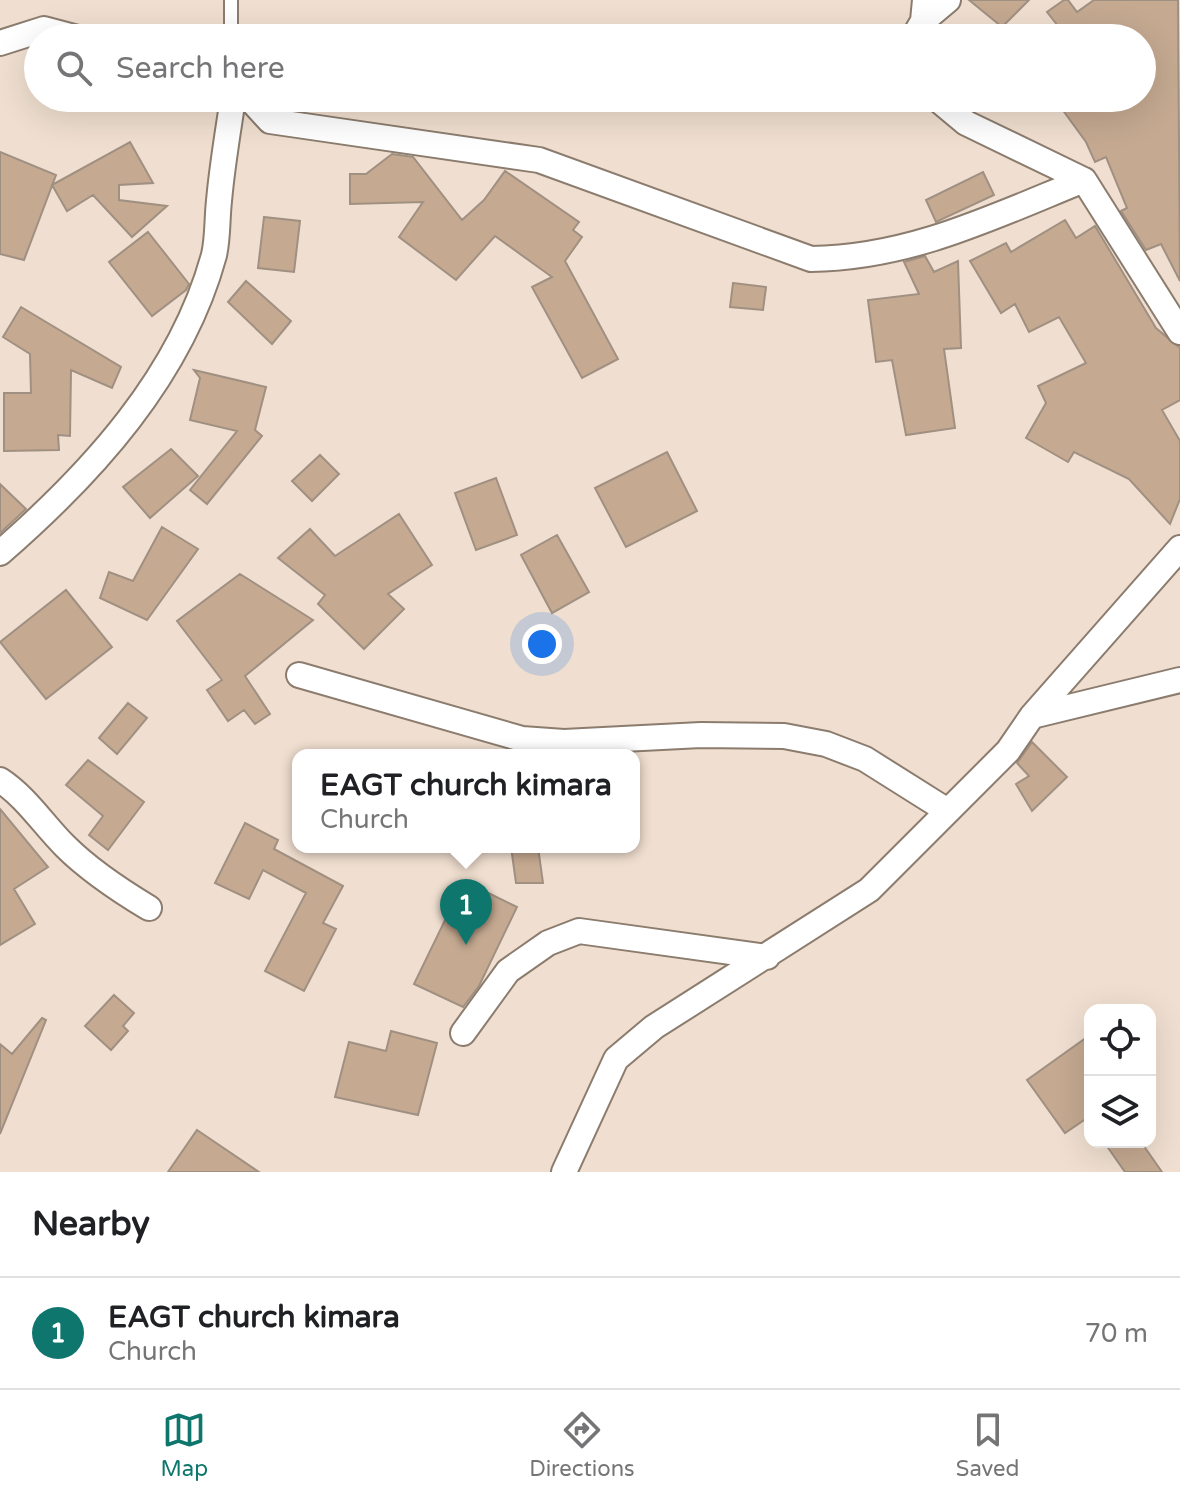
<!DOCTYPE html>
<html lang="en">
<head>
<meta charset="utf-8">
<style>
  :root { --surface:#fff; --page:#f2f2f2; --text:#202124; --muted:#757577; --line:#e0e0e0; --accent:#0f766e }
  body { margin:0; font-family:"Varela Round",sans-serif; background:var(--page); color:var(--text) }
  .controls { position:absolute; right:24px; bottom:24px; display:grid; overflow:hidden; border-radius:16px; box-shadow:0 8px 32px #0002 }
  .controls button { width:72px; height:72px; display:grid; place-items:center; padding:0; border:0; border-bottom:2px solid var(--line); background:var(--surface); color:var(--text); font:40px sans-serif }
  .you { position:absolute; left:542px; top:644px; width:28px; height:28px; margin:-20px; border:6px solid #fff; border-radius:50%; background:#1a73e8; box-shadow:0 0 0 12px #1a73e833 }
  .badge { display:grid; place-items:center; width:52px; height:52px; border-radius:50%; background:var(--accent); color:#fff; font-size:26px; font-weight:700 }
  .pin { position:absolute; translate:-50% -66px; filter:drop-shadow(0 2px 4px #0008) }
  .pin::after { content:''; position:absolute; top:42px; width:28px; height:24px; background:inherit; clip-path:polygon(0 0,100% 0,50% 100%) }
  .popup { position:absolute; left:292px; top:749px; width:348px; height:104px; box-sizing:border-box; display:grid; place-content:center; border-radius:16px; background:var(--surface); filter:drop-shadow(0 2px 6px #0005); font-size:26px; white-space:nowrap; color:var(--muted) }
  .popup b { font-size:30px; color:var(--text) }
  .popup::after { content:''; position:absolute; left:50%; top:100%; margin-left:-16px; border:16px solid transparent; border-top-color:var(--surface) }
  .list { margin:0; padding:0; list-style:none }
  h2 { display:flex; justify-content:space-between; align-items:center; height:104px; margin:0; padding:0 32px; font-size:34px }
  h2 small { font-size:26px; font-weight:400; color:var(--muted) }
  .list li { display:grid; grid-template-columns:52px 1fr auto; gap:24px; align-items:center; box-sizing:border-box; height:112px; padding:0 32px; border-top:2px solid var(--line) }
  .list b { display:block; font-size:30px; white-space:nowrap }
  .list p { margin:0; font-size:26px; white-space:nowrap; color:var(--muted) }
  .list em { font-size:26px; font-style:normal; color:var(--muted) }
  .icon { flex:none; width:44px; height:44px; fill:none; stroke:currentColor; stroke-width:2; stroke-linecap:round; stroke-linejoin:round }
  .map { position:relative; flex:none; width:1180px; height:1172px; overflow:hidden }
  .search { position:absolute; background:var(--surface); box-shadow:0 8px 32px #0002; left:24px; right:24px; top:24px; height:88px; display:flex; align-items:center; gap:20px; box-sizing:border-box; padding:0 28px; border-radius:44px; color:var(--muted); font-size:30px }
  .sheet { height:216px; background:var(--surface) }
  nav { display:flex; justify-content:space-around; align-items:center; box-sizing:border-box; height:112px; border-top:2px solid var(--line); background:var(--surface); font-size:22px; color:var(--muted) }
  nav a { display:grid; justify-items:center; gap:4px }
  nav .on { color:var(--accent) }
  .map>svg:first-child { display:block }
  .building { fill:#c5a991; stroke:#a09082; stroke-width:2 }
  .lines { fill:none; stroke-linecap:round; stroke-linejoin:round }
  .service-casing { stroke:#8b7c6e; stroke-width:16 }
  .minor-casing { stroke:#8b7c6e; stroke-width:28 }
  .service { stroke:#fff; stroke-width:12 }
  .minor { stroke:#fff; stroke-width:24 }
</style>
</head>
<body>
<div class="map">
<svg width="1180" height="1172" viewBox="0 0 1180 1172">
  <rect width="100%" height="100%" fill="#f0dfd0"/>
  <!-- building -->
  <path class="building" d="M969,0H1029L1002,27Z
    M1064,0H1068L1077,12L1094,0H1178L1180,281L1161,244L1146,250L1121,211L1127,208L1106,157L1095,162L1086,142L1054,98H1142V38H1041L1058,26L1047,12Z
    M130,142L153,183L119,185V200L167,206L132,237L93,195L67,211L52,185Z
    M0,152L56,175L24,260L0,254Z
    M392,154L413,157L462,220L484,200L505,171L579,222L573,230L582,237L565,261L618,359L582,378L532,287L552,277L495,236L456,280L399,237L423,202L350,204V174H366Z
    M983,172L994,195L936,222L926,200Z
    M264,217L300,221L294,272L258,268Z
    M1065,220L1076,238L1095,226L1156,328L1180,348V400L1162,410L1180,441V499L1170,524L1129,479L1074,452L1068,462L1026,438L1046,403L1038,386L1086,363L1059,317L1029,332L1015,304L1001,313L970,261L1006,243L1011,252Z
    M148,232L189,284L186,290L152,316L109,262Z
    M925,256L934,272L958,261L961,348L944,349L955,428L906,435L892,360L876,362L868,300L919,294L904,262Z
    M246,281L291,321L272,344L228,302Z
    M733,283L766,287L763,310L730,307Z
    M21,307L121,367L112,388L71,370L70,436L58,435L59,450L4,451V393H31L30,354L3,337Z
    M194,370L266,387L255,430L262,436L207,504L190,490L237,431L190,420L200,378Z
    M171,449L198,476L150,518L123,487Z
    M667,452L697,511L626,547L595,488Z
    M320,455L339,474L312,501L292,481Z
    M496,478L517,535L476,550L455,493Z
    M0,484L26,509L0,533Z
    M399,514L432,565L388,594L404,609L364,649L318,604L325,595L278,558L310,529L335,556Z
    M162,527L198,549L147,620L100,598L109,572L133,581Z
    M557,535L589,592L552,613L521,555Z
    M240,574L313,620L245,676L270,714L255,724L244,710L228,721L207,690L222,680L177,621Z
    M66,590L112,647L46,699L0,642Z
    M128,703L147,718L117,754L99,738Z
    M1032,742L1067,777L1032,811L1016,784L1029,776L1017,763Z
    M88,760L144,802L108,850L89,835L103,816L66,785Z
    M0,809L48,867L14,889L35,924L0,945Z
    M245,823L278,840L274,849L343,886L323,923L336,929L304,991L265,971L306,893L263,870L249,899L215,883Z
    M511,847H538L543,883H516Z
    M464,881L517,907L479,986L463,1007L414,984Z
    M114,995L134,1013L123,1026L128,1031L111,1050L85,1026Z
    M42,1018L46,1020L0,1134V1044L12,1054Z
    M391,1031L437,1043L418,1115L335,1097L349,1042L386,1051Z
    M1090,1035V1116L1065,1133L1027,1080Z
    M197,1130L259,1172H168Z
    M1104,1142H1141L1162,1172H1125Z"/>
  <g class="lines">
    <defs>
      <path id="service" d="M231,38V0"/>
      <path id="minor" d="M923,21L948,0
        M913,38L923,21L925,0
        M0,43L44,29L78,38
        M249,98L270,121L539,160L811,259C910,258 995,216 1084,180
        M936,98L966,123L1084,180L1180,332
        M0,553C92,473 181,376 214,255C218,238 217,218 219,201C222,166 228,132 233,98
        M299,675L522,739L564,742L701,735L784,736L826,744L865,759L946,810
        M1032,716L1180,680
        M0,780C26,797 43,824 65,846C90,871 119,890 149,908
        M463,1033L508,971L548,943L579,931L767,957
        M564,1172L616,1059L654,1027L869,890L1008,751L1032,716L1180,548"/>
    </defs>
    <!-- service casing -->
    <use href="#service" class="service-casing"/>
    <!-- minor casing -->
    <use href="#minor" class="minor-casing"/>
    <!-- service -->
    <use href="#service" class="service"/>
    <!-- minor -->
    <use href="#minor" class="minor"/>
  </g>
</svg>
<div class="controls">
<button><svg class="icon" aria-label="locate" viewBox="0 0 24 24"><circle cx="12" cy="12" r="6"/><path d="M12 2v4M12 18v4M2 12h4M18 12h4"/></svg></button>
<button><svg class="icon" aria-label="layers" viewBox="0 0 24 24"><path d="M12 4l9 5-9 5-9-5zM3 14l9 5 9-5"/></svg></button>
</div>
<div class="you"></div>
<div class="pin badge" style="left:466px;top:945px">1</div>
<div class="popup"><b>EAGT church kimara</b>Church</div>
<div class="search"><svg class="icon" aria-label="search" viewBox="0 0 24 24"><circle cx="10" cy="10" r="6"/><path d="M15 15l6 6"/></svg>Search here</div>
</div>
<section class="sheet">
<h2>Nearby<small></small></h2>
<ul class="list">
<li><span class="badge">1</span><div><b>EAGT church kimara</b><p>Church</p></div><em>70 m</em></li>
</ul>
</section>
<nav>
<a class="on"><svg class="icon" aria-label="map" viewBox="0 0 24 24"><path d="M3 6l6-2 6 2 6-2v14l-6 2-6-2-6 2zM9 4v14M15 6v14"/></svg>Map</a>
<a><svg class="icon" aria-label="directions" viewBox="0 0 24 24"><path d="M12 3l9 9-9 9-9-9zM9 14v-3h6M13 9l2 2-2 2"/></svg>Directions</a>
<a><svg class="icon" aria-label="saved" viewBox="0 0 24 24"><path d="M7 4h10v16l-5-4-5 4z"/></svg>Saved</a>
</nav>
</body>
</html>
